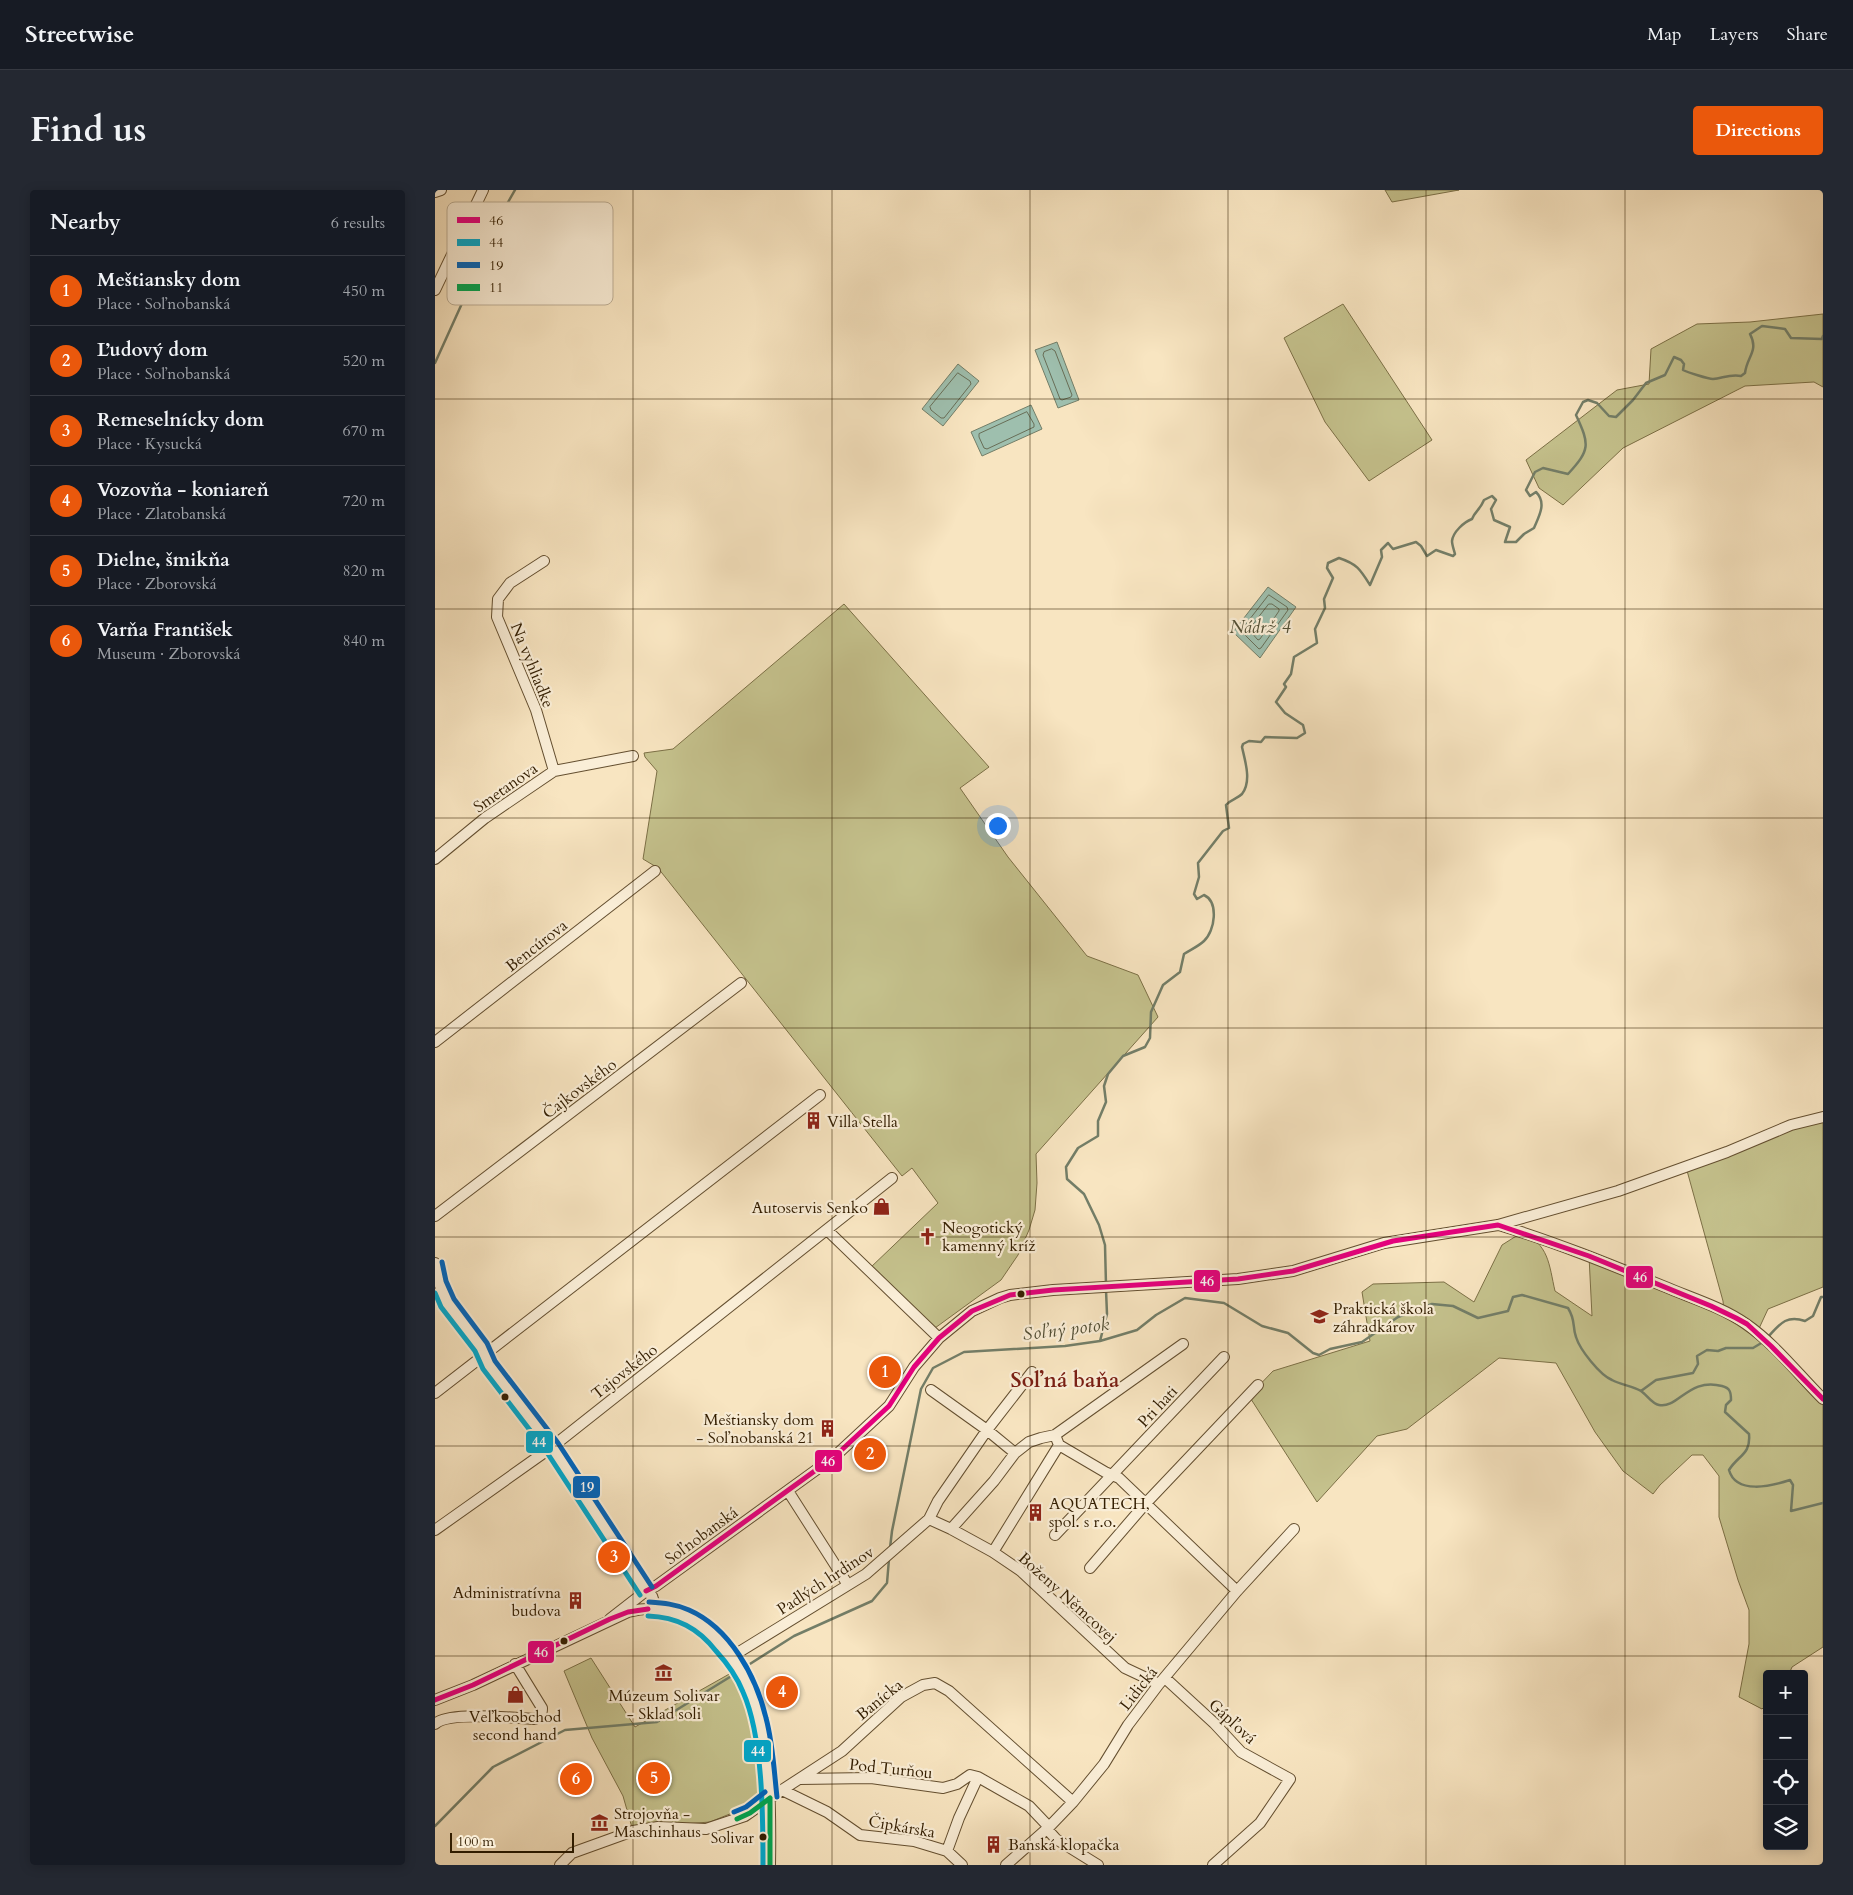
<!DOCTYPE html>
<html lang="en">
<head>
<meta charset="utf-8">
<style>
  :root { --surface:#171b24; --page:#242831; --text:#f1f3f6; --muted:#9ea1a6; --line:#363941; --accent:#ea580c }
  body { margin:0; font-family:Cardo,serif; background:var(--page); color:var(--text) }
  .controls { position:absolute; right:15px; bottom:15px; display:grid; overflow:hidden; border-radius:5px; box-shadow:0 2px 12px #0003 }
  .controls button { width:45px; height:45px; display:grid; place-items:center; padding:0; border:0; border-bottom:1px solid var(--line); background:var(--surface); color:var(--text); font:25px sans-serif }
  .scale { position:absolute; left:15px; bottom:12px; width:124px; box-sizing:border-box; padding-left:5px; border:2px solid #321d00; border-top:0; font-size:14px; line-height:18px; white-space:nowrap; color:#321d00; -webkit-text-stroke:4px #faeed7; paint-order:stroke }
  .you { position:absolute; left:562px; top:635px; width:18px; height:18px; margin:-12px; border:4px solid #fff; border-radius:50%; background:#1a73e8; box-shadow:0 0 0 8px #1a73e833 }
  .badge { display:grid; place-items:center; width:32px; height:32px; border-radius:50%; background:var(--accent); color:#fff; font-size:16px; font-weight:700 }
  .pin { position:absolute; translate:-50% -50%; border:2px solid #fff; box-shadow:0 1px 5px #0006 }
  .list { margin:0; padding:0; list-style:none }
  h2 { display:flex; justify-content:space-between; align-items:center; height:65px; margin:0; padding:0 20px; font-size:21px }
  h2 small { font-size:16px; font-weight:400; color:var(--muted) }
  .list li { display:grid; grid-template-columns:32px 1fr auto; gap:15px; align-items:center; box-sizing:border-box; height:70px; padding:0 20px; border-top:1px solid var(--line) }
  .list b { display:block; font-size:19px; white-space:nowrap }
  .list p { margin:0; font-size:16px; white-space:nowrap; color:var(--muted) }
  .list em { font-size:16px; font-style:normal; color:var(--muted) }
  .icon { flex:none; width:28px; height:28px; fill:none; stroke:currentColor; stroke-width:2; stroke-linecap:round; stroke-linejoin:round }
  .map { position:relative; flex:none; width:1388px; height:1675px; overflow:hidden; border-radius:5px }
  header { display:flex; align-items:center; gap:30px; box-sizing:border-box; height:70px; padding:0 25px; background:var(--surface); border-bottom:1px solid var(--line) }
  header strong { font-size:24px }
  nav { display:flex; gap:28px; margin-inline-start:auto; font-size:18px }
  .intro { display:flex; align-items:center; justify-content:space-between; box-sizing:border-box; height:120px; padding:0 30px }
  h1 { margin:0; font-size:35px }
  .button { padding:12px 22px; border-radius:5px; background:var(--accent); color:#fff; font-size:18px; font-weight:700 }
  main { display:flex; gap:30px; padding:0 30px }
  aside { flex:1; background:var(--surface); border-radius:5px; box-shadow:0 2px 12px #0003 }
  .map>svg:first-child { display:block }
  .green { fill:#c5c28d; stroke:#7c7046 }
  .water { fill:#9ebfae; stroke:#737e68 }
  .lines { fill:none; stroke-linecap:round; stroke-linejoin:round }
  .shore { stroke:#686e57; stroke-width:1 }
  .stream { stroke:#737e68; stroke-width:2.5 }
  .minor-casing { stroke:#644f30; stroke-width:12 }
  .minor { stroke:#faeed7; stroke-width:10 }
  .bus-1-casing { stroke:#faeed7; stroke-width:9 }
  .bus-2-casing { stroke:#faeed7; stroke-width:9 }
  .bus-3-casing { stroke:#faeed7; stroke-width:9 }
  .bus-4-casing { stroke:#faeed7; stroke-width:9 }
  .bus-1 { stroke:#e5007d; stroke-width:5 }
  .bus-2 { stroke:#00a9ce; stroke-width:5 }
  .bus-3 { stroke:#0065bd; stroke-width:5 }
  .bus-4 { stroke:#00a651; stroke-width:5 }
  .grid { fill:none; stroke:#321d00; stroke-width:1; stroke-opacity:0.55 }
  .bus-dot { fill:#321d00; stroke:#faeed7; stroke-width:2 }
  .labels { text-anchor:middle; stroke-width:4.5; stroke-linejoin:round; paint-order:stroke }
  .bus-label { font-size:15px; fill:#321d00; stroke:#faeed7; text-anchor:end }
  .street-label { font-size:16px; fill:#321d00; stroke:#faeed7 }
  .poi-label { font-size:16px; fill:#321d00; stroke:#faeed7; text-anchor:start }
  .water-label { font-size:18px; font-style:italic; fill:#524e34; stroke:#faeed7 }
  .district-label { font-size:21px; font-weight:bold; fill:#7a1f14; stroke:#faeed7 }
  .key { fill:#faeed7; stroke:#beaf96; stroke-width:1 }
  .key-label { font-size:14px; fill:#321d00 }
  .line-badge { stroke:#faeed7; stroke-width:2 }
  .badge-label { font-size:14px; text-anchor:middle; font-weight:bold; fill:#fff }
</style>
</head>
<body>
<header>
<strong>Streetwise</strong>
<nav><a>Map</a><a>Layers</a><a>Share</a></nav>
</header>
<div class="intro"><h1>Find us</h1><a class="button">Directions</a></div>
<main>
<aside>
<h2>Nearby<small>6 results</small></h2>
<ul class="list">
<li><span class="badge">1</span><div><b>Meštiansky dom</b><p>Place · Soľnobanská</p></div><em>450 m</em></li>
<li><span class="badge">2</span><div><b>Ľudový dom</b><p>Place · Soľnobanská</p></div><em>520 m</em></li>
<li><span class="badge">3</span><div><b>Remeselnícky dom</b><p>Place · Kysucká</p></div><em>670 m</em></li>
<li><span class="badge">4</span><div><b>Vozovňa - koniareň</b><p>Place · Zlatobanská</p></div><em>720 m</em></li>
<li><span class="badge">5</span><div><b>Dielne, šmikňa</b><p>Place · Zborovská</p></div><em>820 m</em></li>
<li><span class="badge">6</span><div><b>Varňa František</b><p>Museum · Zborovská</p></div><em>840 m</em></li>
</ul>
</aside>
<div class="map">
<svg width="1388" height="1675" viewBox="0 0 1388 1675">
  <rect width="100%" height="100%" fill="#f8e5c1"/>
  <filter id="stains"><feTurbulence type="fractalNoise" baseFrequency=".004" numOctaves="4"/><feColorMatrix values="0 0 0 0 .2 0 0 0 0 .09 0 0 0 0 .02 0 0 0 .5 -.17"/></filter>
  <radialGradient id="worn" r=".72"><stop offset=".6" stop-color="#630" stop-opacity="0"/><stop offset="1" stop-color="#630" stop-opacity=".3"/></radialGradient>
  <!-- green -->
  <path class="green" d="M950,0H1024L957,12Z
    M908,114L997,250L934,291L890,232L849,148Z
    M1388,124V197L1379,192L1310,196L1188,258L1128,315L1104,298L1091,270L1182,200L1214,194L1216,159L1262,134L1315,132Z
    M409,414L554,577L525,598L573,667L652,766L703,785L723,827L601,964L602,993L600,1020L594,1040L583,1065L566,1090L500,1138L435,1078L503,1013L477,978L467,986L223,678L208,669L222,581L210,567L209,563L238,559Z
    M1388,927V1097L1333,1119L1321,1145L1388,1205V1457L1357,1477L1354,1484H1332V1514L1327,1519L1304,1507L1314,1454V1420L1303,1390L1284,1327V1286L1268,1265H1257L1225,1295L1218,1304L1188,1281L1160,1242L1121,1173L1064,1168L972,1239L942,1246L882,1312L814,1206L838,1181L935,1151L927,1102L938,1094L1009,1092L1039,1112L1067,1055L1086,1043C1114,1053 1114,1075 1120,1101L1157,1126L1154,1066L1289,1122L1288,1111L1251,977Z
    M156,1468L200,1537L305,1478L328,1514L335,1568L329,1597L323,1607L312,1617L275,1632L209,1637L198,1641L188,1606L157,1548L129,1481Z"/>
  <!-- water -->
  <path class="water" d="M622,152L644,210L623,218L600,160Z
    M523,174L544,191L508,236L487,219Z
    M596,215L607,239L547,266L536,242Z
    M833,397L861,417L825,468L798,442Z"/>
  <g class="lines">
    <!-- shore -->
    <path class="shore" d="M617,159L620,161L637,205L636,207L627,210L625,209L608,165L609,162Z
      M523,183L535,191L536,194L509,228H506L496,220L495,217Z
      M592,222L599,234V237L552,259L549,258L544,247V244Z
      M834,405L852,417L853,420L826,458L824,459L806,441Z
      M834,414H837L844,419V421L825,449L823,450L814,440Z"/>
    <!-- stream -->
    <path class="stream" d="M0,173L72,14L80,0
      M671,1095L670,1055L664,1035L649,1004L632,989L631,977L643,958L663,946V931L671,912L669,896L673,884L688,866L710,857L715,848L716,822L728,795L745,782L749,764C755,760 764,756 769,751C780,741 784,712 769,705L762,709L759,704L764,687L763,673L788,641L794,638L791,615C796,609 802,609 807,604C817,591 810,571 807,557L808,554L814,551L826,552L830,547L862,548L870,543L868,535L850,523L841,512L851,497L849,494L856,484L859,467L882,453L880,439L890,418L889,409L898,388L892,378L893,373L904,368C922,374 925,379 935,395L947,367L946,360L953,353L958,359L981,352L986,356L992,366L1001,360L1018,366L1020,364C1019,360 1017,355 1017,351C1018,342 1029,332 1037,329C1040,321 1045,320 1049,310L1057,306L1061,310L1056,319L1059,330L1075,337L1070,352H1081L1089,344L1099,338C1104,326 1112,313 1101,302L1095,306L1091,300L1100,282L1108,278L1133,284C1155,260 1155,255 1141,225L1148,212L1153,210L1162,213L1174,226L1181,227L1198,210L1211,193L1230,185L1239,167L1246,170L1249,174L1248,180C1252,182 1273,189 1278,189C1288,188 1295,184 1306,186L1310,183C1312,166 1324,161 1315,144L1327,136L1350,139L1356,148L1387,149L1388,146
      M1332,1148C1344,1135 1351,1124 1370,1131L1378,1126L1386,1107H1388
      M665,1151L672,1124L671,1100
      M1206,1201L1221,1190L1258,1183L1263,1174L1262,1166L1272,1160L1283,1161L1291,1158H1318L1328,1152
      M455,1358L457,1341L486,1199L498,1178L529,1162L630,1156L665,1151L702,1140L721,1125L750,1108L789,1113L827,1136L853,1143L878,1163L884,1165L895,1159L927,1152L963,1127L997,1114L1018,1116L1043,1128L1073,1121L1078,1107L1087,1105L1133,1118C1141,1131 1137,1135 1141,1147C1145,1160 1165,1185 1177,1190C1186,1195 1198,1196 1206,1201C1212,1205 1217,1214 1224,1215C1243,1219 1254,1187 1287,1196C1295,1198 1296,1202 1296,1210L1291,1215L1290,1222L1314,1244C1316,1265 1303,1265 1294,1280C1301,1305 1337,1296 1355,1290L1358,1295L1356,1321L1388,1313
      M307,1479L359,1446L437,1411L452,1393L454,1369
      M0,1636L58,1577L130,1540L222,1532L303,1482"/>
    <defs>
      <path id="minor" d="M0,2L6,0
        M0,100L48,0
        M109,371L75,393L63,409L62,427L101,520L119,581
        M0,669L50,628L119,581L198,566
        M0,852L220,681
        M0,1026L306,793
        M1064,1035C1120,1052 1174,1074 1228,1096C1256,1108 1287,1117 1311,1134C1340,1154 1363,1184 1388,1209
        M392,1040L504,1148
        M0,1073L4,1093L12,1113L46,1157L54,1175L117,1257L211,1401L217,1406L221,1418
        M496,1200L552,1240L580,1263
        M0,1203L385,905
        M620,1245L624,1255L670,1282L684,1288L802,1401
        M353,1301L413,1395
        M494,1329L516,1339L558,1362L586,1381L690,1478L724,1494
        M516,1339L559,1291L580,1263L594,1252L606,1248L620,1245L748,1154
        M0,1340L117,1257L457,988
        M620,1345L789,1167
        M558,1362L624,1255
        M655,1378L711,1313L823,1195
        M175,1429L211,1401L221,1396L399,1267L454,1216L479,1177L504,1148L537,1121L565,1108L575,1105L618,1100L803,1089L858,1081L949,1053L1063,1035L1183,1001L1292,962L1356,935L1388,927
        M296,1467L431,1384L494,1329L503,1311L552,1240L597,1182
        M730,1488L779,1533L806,1562L855,1589L825,1633L778,1675
        M0,1510L38,1495L193,1422C230,1412 264,1426 287,1456C297,1469 308,1483 314,1498C336,1553 336,1616 335,1675
        M0,1534C13,1521 80,1528 100,1529C106,1526 107,1524 107,1518L80,1474
        M364,1589L436,1588L508,1598L522,1594L535,1585L543,1587L594,1616L614,1637
        M347,1600L392,1622L425,1645L479,1651L512,1661L527,1675
        M612,1639L621,1649L663,1675
        M512,1661L524,1628L543,1587
        M125,1675L137,1663L198,1641L223,1637L271,1639L310,1626L347,1600L407,1561L466,1507L488,1495L500,1493L514,1501L638,1612
        M571,1675L614,1637L638,1612L669,1574L693,1535L724,1494L802,1401L859,1339"/>
    </defs>
    <!-- minor casing -->
    <use href="#minor" class="minor-casing"/>
    <!-- minor -->
    <use href="#minor" class="minor"/>
    <defs>
      <path id="bus-1" d="M211,1401L221,1396L399,1267L454,1216L479,1177L504,1148L537,1121L575,1105L618,1100L803,1089L858,1081L958,1051L1063,1035L1154,1066L1276,1116L1301,1128L1312,1134L1336,1156L1388,1209
        M0,1510L38,1495L175,1429L193,1422L213,1419"/>
      <path id="bus-2" d="M0,1103L6,1117L40,1161L48,1179L111,1261L205,1405
        M213,1426C242,1427 263,1438 281,1461C292,1473 302,1487 308,1502C328,1547 328,1626 328,1675"/>
      <path id="bus-3" d="M7,1072L11,1091L19,1109L52,1153L60,1171L123,1253L217,1397
        M214,1412C228,1413 241,1414 254,1420C295,1438 321,1486 331,1528C338,1554 339,1581 342,1607
        M299,1622L311,1617L330,1602"/>
      <path id="bus-4" d="M335,1608V1675
        M302,1629L315,1623L335,1608"/>
    </defs>
    <!-- bus-1 casing -->
    <use href="#bus-1" class="bus-1-casing"/>
    <!-- bus-2 casing -->
    <use href="#bus-2" class="bus-2-casing"/>
    <!-- bus-3 casing -->
    <use href="#bus-3" class="bus-3-casing"/>
    <!-- bus-4 casing -->
    <use href="#bus-4" class="bus-4-casing"/>
    <!-- bus-1 -->
    <use href="#bus-1" class="bus-1"/>
    <!-- bus-2 -->
    <use href="#bus-2" class="bus-2"/>
    <!-- bus-3 -->
    <use href="#bus-3" class="bus-3"/>
    <!-- bus-4 -->
    <use href="#bus-4" class="bus-4"/>
  </g>
  <!-- grid -->
  <path class="grid" d="M198,0V1675M397,0V1675M595,0V1675M793,0V1675M991,0V1675M1190,0V1675M0,209H1388M0,419H1388M0,628H1388M0,838H1388M0,1047H1388M0,1256H1388M0,1466H1388"/>
  <!-- icons -->
  <defs>
    <symbol id="building-bare" viewBox="-9 -9 18 18"><path d="M-4-6H4V6H1V3H-1V6H-4ZM-2.5-4.3h1.7v1.8h-1.7ZM.8-4.3h1.7v1.8H.8ZM-2.5-1h1.7V.8h-1.7ZM.8-1h1.7V.8H.8Z" fill="#8f2418" stroke="#faeed7" stroke-width="2.5" paint-order="stroke"/></symbol>
    <symbol id="shop-bare" viewBox="-9 -9 18 18"><path d="M-5-2.5h2.3a2.7 3.5 0 0 1 5.4 0H5L5.5 6h-11ZM-1.5-2.5h3a1.5 2.3 0 0 0-3 0Z" fill="#8f2418" stroke="#faeed7" stroke-width="2.5" paint-order="stroke"/></symbol>
    <symbol id="church-bare" viewBox="-9 -9 18 18"><path d="M-1.2-6h2.4v3.5h3.3v2.4h-3.3V6h-2.4V-.1h-3.3v-2.4h3.3Z" fill="#8f2418" stroke="#faeed7" stroke-width="2.5" paint-order="stroke"/></symbol>
    <symbol id="school-bare" viewBox="-9 -9 18 18"><path d="M0-5L7-2L0 1L-7-2ZM-4 1L0 2.5L4 1V4Q0 6-4 4Z" fill="#8f2418" stroke="#faeed7" stroke-width="2.5" paint-order="stroke"/></symbol>
    <symbol id="museum-bare" viewBox="-9 -9 18 18"><path d="M0-6L6-3V-2H-6V-3ZM-5-1h2V3h-2ZM-1-1h2V3h-2ZM3-1h2V3H3ZM-6 4H6V6H-6Z" fill="#8f2418" stroke="#faeed7" stroke-width="2.5" paint-order="stroke"/></symbol>
  </defs>
  <g fill-rule="evenodd">
    <use href="#building-bare" x="366" y="918" width="25" height="25"/>
    <use href="#shop-bare" x="434" y="1004" width="25" height="25"/>
    <use href="#church-bare" x="480" y="1034" width="25" height="25"/>
    <use href="#school-bare" x="872" y="1114" width="25" height="25"/>
    <use href="#building-bare" x="380" y="1226" width="25" height="25"/>
    <use href="#building-bare" x="588" y="1310" width="25" height="25"/>
    <use href="#building-bare" x="128" y="1398" width="25" height="25"/>
    <use href="#museum-bare" x="216" y="1470" width="25" height="25"/>
    <use href="#shop-bare" x="68" y="1492" width="25" height="25"/>
    <use href="#museum-bare" x="152" y="1620" width="25" height="25"/>
    <use href="#building-bare" x="546" y="1642" width="25" height="25"/>
  </g>
  <!-- markers -->
  <g class="bus-dot">
    <circle cx="586" cy="1104" r="4.5"/>
    <circle cx="70" cy="1207" r="4.5"/>
    <circle cx="129" cy="1451" r="4.5"/>
    <circle cx="328" cy="1647" r="4.5"/>
  </g>
  <g class="labels">
    <!-- bus labels -->
    <g class="bus-label">
      <text x="319" y="1653">Solivar</text>
    </g>
    <!-- street labels -->
    <g class="street-label">
      <text transform="translate(98 475) rotate(68)" y="6">Na vyhliadke</text>
      <text transform="translate(70 597) rotate(-35)" y="6">Smetanova</text>
      <text transform="translate(101 755) rotate(-38)" y="6">Bencúrova</text>
      <text transform="translate(144 898) rotate(-37)" y="6">Čajkovského</text>
      <text transform="translate(189 1181) rotate(-38)" y="6">Tajovského</text>
      <text transform="translate(722 1216) rotate(-47)" y="6">Pri hati</text>
      <text transform="translate(266 1345) rotate(-36)" y="6">Soľnobanská</text>
      <text transform="translate(390 1390) rotate(-33)" y="6">Padlých hrdinov</text>
      <text transform="translate(633 1407) rotate(42)" y="6">Boženy Němcovej</text>
      <text transform="translate(703 1498) rotate(-52)" y="6">Lidická</text>
      <text transform="translate(444 1509) rotate(-39)" y="6">Banícka</text>
      <text transform="translate(798 1531) rotate(43)" y="6">Gápľová</text>
      <text transform="translate(456 1578) rotate(6)" y="6">Pod Turňou</text>
      <text transform="translate(467 1636) rotate(10)" y="6">Čipkárska</text>
    </g>
    <!-- poi labels -->
    <g class="poi-label">
      <text x="392" y="937">Villa Stella</text>
      <text x="433" y="1023" text-anchor="end">Autoservis Senko</text>
      <text x="507" y="1043">Neogotický<tspan x="507" dy="18">kamenný kríž</tspan></text>
      <text x="898" y="1124">Praktická škola<tspan x="898" dy="18">záhradkárov</tspan></text>
      <text x="379" y="1235" text-anchor="end">Meštiansky dom<tspan x="379" dy="18">- Soľnobanská 21</tspan></text>
      <text x="614" y="1319">AQUATECH,<tspan x="614" dy="18">spol. s r.o.</tspan></text>
      <text x="126" y="1408" text-anchor="end">Administratívna<tspan x="126" dy="18">budova</tspan></text>
      <text x="229" y="1511" text-anchor="middle">Múzeum Solivar<tspan x="229" dy="18">- Sklad soli</tspan></text>
      <text x="80" y="1532" text-anchor="middle">Veľkoobchod<tspan x="80" dy="18">second hand</tspan></text>
      <text x="179" y="1629">Strojovňa -<tspan x="179" dy="18">Maschinhaus</tspan></text>
      <text x="573" y="1660">Banská klopačka</text>
    </g>
    <!-- water labels -->
    <g class="water-label">
      <text x="825" y="443">Nádrž 4</text>
      <text transform="translate(631 1139) rotate(-7)" y="6">Soľný potok</text>
    </g>
    <!-- district labels -->
    <g class="district-label">
      <text x="630" y="1197">Soľná baňa</text>
    </g>
  </g>
  <!-- legend -->
  <rect x="12" y="12" width="166" height="103" rx="8" class="key"/>
  <rect x="22" y="27" width="23" height="6" fill="#e5007d"/>
  <rect x="22" y="49" width="23" height="7" fill="#00a9ce"/>
  <rect x="22" y="72" width="23" height="6" fill="#0065bd"/>
  <rect x="22" y="94" width="23" height="7" fill="#00a651"/>
  <g class="key-label">
    <text x="54" y="35">46</text>
    <text x="54" y="57">44</text>
    <text x="54" y="80">19</text>
    <text x="54" y="102">11</text>
  </g>
  <g class="line-badge">
    <rect x="1190" y="1075" width="29" height="24" rx="5" fill="#e5007d"/>
    <rect x="758" y="1079" width="28" height="24" rx="5" fill="#e5007d"/>
    <rect x="90" y="1240" width="29" height="24" rx="5" fill="#00a9ce"/>
    <rect x="379" y="1259" width="29" height="24" rx="5" fill="#e5007d"/>
    <rect x="137" y="1285" width="29" height="24" rx="5" fill="#0065bd"/>
    <rect x="92" y="1450" width="28" height="24" rx="5" fill="#e5007d"/>
    <rect x="308" y="1549" width="29" height="24" rx="5" fill="#00a9ce"/>
  </g>
  <g class="badge-label">
    <text x="1205" y="1092">46</text>
    <text x="772" y="1096">46</text>
    <text x="104" y="1257">44</text>
    <text x="393" y="1276">46</text>
    <text x="152" y="1302">19</text>
    <text x="106" y="1467">46</text>
    <text x="323" y="1566">44</text>
  </g>
  <rect width="100%" height="100%" filter="url(#stains)"/>
  <rect width="100%" height="100%" fill="url(#worn)"/>
</svg>
<div class="controls">
<button>+</button>
<button>−</button>
<button><svg class="icon" aria-label="locate" viewBox="0 0 24 24"><circle cx="12" cy="12" r="6"/><path d="M12 2v4M12 18v4M2 12h4M18 12h4"/></svg></button>
<button><svg class="icon" aria-label="layers" viewBox="0 0 24 24"><path d="M12 4l9 5-9 5-9-5zM3 14l9 5 9-5"/></svg></button>
</div>
<div class="scale">100 m</div>
<div class="you"></div>
<div class="pin badge" style="left:450px;top:1182px">1</div>
<div class="pin badge" style="left:435px;top:1264px">2</div>
<div class="pin badge" style="left:179px;top:1367px">3</div>
<div class="pin badge" style="left:347px;top:1502px">4</div>
<div class="pin badge" style="left:219px;top:1588px">5</div>
<div class="pin badge" style="left:141px;top:1589px">6</div>
</div>
</main>
</body>
</html>
